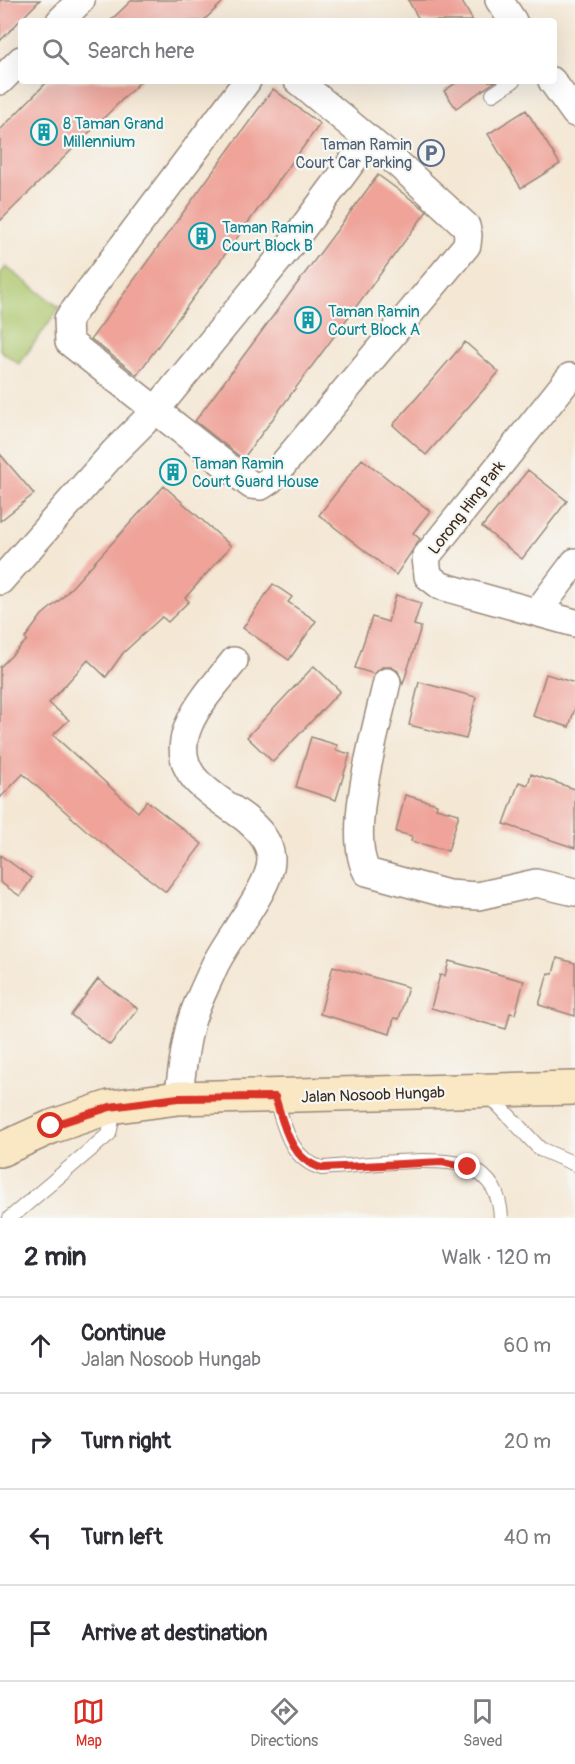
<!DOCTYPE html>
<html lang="en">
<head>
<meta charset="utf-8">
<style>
  :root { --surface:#fff; --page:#f7f7f7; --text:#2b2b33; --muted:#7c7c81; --line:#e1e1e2; --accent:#d93025 }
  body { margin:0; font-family:Pangolin,sans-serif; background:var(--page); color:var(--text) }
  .stop { position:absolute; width:18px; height:18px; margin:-14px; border:4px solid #d93025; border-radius:50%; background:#fff }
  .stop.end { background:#d93025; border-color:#fff; box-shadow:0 2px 6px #0008 }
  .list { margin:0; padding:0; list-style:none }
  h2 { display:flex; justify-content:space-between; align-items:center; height:78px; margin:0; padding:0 24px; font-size:26px }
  h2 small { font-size:20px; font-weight:400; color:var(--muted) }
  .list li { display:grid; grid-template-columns:39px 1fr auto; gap:18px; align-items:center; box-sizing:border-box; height:96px; padding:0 24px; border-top:2px solid var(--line) }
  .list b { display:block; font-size:22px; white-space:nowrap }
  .list p { margin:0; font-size:20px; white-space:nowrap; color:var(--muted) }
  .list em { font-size:20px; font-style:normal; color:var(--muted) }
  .icon { flex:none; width:33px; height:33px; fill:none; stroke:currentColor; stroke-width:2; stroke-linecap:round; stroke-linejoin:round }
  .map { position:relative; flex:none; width:575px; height:1218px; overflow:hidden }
  .search { position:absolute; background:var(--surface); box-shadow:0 6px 24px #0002; left:18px; right:18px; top:18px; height:66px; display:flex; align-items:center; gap:15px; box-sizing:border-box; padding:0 21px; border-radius:6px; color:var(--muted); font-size:22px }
  .sheet { height:462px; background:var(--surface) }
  nav { display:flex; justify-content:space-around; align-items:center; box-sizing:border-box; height:84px; border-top:2px solid var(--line); background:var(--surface); font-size:16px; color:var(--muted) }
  nav a { display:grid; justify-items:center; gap:3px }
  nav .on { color:var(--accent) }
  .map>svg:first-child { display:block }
  .green { fill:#adc86e; stroke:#747946; stroke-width:1.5 }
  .building { fill:#efa399 }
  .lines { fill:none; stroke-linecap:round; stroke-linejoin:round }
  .lane-casing { stroke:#988879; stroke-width:16 }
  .street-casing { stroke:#988879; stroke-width:30 }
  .secondary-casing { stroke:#988879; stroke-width:36 }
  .lane { stroke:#fff; stroke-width:14 }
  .street { stroke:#fff; stroke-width:27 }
  .secondary { stroke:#fae7c3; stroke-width:33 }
  .route { stroke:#d93025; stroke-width:8 }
  .labels { text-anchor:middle; stroke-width:4.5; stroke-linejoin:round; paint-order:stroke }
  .culture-label { font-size:16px; fill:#0d838f; stroke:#f6f6f2; text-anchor:start }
  .service-label { font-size:16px; fill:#4e5e75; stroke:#f6f6f2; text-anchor:end }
  .street-label { font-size:16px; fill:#3b2a1e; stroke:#f6f6f2 }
</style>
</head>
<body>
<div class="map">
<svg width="575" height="1218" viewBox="0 0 575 1218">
  <rect width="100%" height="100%" fill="#f6f6f2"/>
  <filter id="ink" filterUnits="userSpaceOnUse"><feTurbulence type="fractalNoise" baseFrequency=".0167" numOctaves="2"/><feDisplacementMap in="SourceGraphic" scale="12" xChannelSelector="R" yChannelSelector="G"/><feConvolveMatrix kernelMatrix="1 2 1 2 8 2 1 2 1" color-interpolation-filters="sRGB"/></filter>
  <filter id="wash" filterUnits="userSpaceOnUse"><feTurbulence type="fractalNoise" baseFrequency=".008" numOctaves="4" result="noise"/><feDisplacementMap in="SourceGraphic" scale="24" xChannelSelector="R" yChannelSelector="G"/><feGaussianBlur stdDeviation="1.35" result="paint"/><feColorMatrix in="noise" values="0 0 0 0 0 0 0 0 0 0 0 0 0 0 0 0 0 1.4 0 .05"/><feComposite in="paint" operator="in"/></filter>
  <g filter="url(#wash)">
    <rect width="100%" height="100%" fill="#f4e7d4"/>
    <!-- green -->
    <path class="green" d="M6,267L60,308L19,364L0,350V275Z"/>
    <g id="blocks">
      <!-- building -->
      <path class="building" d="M0,0H40L0,41Z
        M132,0H225L203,21H110Z
        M408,0H461L473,21H420Z
        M48,81H141L0,221V130Z
        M459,81H496L456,108L444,91Z
        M273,89L320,124L137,375L91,339Z
        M526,110L560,164L521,188L488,134Z
        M378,175L427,211L243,459L195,421Z
        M465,342L499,372L426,455L393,425Z
        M0,454L34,494L0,521Z
        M362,459L430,511L413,533L420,539L396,575L319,515Z
        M528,470L567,501L522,559L482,527Z
        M164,486L231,546L185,598L189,601L168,622L162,617L123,653L106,677L88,660L49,703L69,720L53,735L138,812L147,801L202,844L166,892L86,830L23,774L0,798V667L27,640L25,638L42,615L61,599Z
        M273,584L292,597L288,602L316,621L289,660L243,628Z
        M396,595L421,603L414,625L421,627L403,684L398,671L391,667H382L374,674L355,668L372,617L388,622Z
        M314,666L340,691L273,762L247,737Z
        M546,674L575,683V708L569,727L533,716Z
        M419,682L476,697L466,739L409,725Z
        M311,737L337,745L336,750L350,754L336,800L296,787Z
        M531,774L575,789V848L504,824L519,782L528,785Z
        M405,795L437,804L436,808L459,814L448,851L411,841L412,836L396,832Z
        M0,855L32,878L20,896L0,882Z
        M557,958L575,963V1016L539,1005L548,973L553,974Z
        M449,961L524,981L515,1014L510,1013L506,1029L431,1008L440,975L445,976Z
        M333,966L408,987L399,1019L394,1018L390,1034L320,1014Z
        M98,979L138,1009L110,1045L71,1015Z"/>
    </g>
  </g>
  <g filter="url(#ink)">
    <use href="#blocks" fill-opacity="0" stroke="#988879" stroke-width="1.5"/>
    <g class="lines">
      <defs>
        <path id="lane" d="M493,94L513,81
          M489,1095L540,1149L575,1164
          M275,1097C284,1125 290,1160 322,1168C357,1166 440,1154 469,1167C492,1178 500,1195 501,1218
          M10,1218L109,1134L112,1120L110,1107"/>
        <path id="street" d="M499,0L513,21
          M60,21L81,0
          M0,81L21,60
          M247,81L68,319L69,342L251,485L261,486L270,480L467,245L468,235L466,226L396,162L298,81
          M552,81L575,113
          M570,377L426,557L428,576L441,586L575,623
          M0,581L115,451L155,411L288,248L369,139
          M538,611L575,562
          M387,682C377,727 345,833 367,872L448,894L478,896L536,883L575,892
          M178,1098C182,1074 184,1049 190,1026C195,1006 206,986 214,967C226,940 272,886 271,859C270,841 258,829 245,818C229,806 208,794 195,779C161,739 210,692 234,661"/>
        <path id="secondary" d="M0,1150L51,1127L110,1107L178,1098L575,1088"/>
      </defs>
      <!-- lane casing -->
      <use href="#lane" class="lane-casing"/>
      <!-- street casing -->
      <use href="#street" class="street-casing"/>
      <!-- secondary casing -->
      <use href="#secondary" class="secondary-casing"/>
      <!-- lane -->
      <use href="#lane" class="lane"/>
      <!-- street -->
      <use href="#street" class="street"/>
      <!-- secondary -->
      <use href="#secondary" class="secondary"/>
    </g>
  </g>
  <g class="lines" filter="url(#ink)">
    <!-- route -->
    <path class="route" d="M51,1126L110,1107L178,1098L275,1097C284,1125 290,1160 322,1168L442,1162L468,1167"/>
  </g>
  <!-- icons -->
  <defs>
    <symbol id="building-ring" viewBox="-11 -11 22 22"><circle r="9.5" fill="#f6f6f2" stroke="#0f9aa8" stroke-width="1.5"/><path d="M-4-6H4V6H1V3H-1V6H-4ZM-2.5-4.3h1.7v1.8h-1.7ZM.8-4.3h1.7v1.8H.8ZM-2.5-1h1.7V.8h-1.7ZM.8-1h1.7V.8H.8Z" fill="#0f9aa8"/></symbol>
    <symbol id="parking-ring" viewBox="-11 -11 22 22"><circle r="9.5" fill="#f6f6f2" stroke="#5c6f8a" stroke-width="1.5"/><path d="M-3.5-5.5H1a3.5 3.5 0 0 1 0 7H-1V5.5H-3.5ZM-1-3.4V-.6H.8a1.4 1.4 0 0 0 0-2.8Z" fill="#5c6f8a"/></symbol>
  </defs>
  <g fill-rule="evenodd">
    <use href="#building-ring" x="29" y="117" width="30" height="30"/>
    <use href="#parking-ring" x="416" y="138" width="30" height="30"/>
    <use href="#building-ring" x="187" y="221" width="30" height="30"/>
    <use href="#building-ring" x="293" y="305" width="30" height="30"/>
    <use href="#building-ring" x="158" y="457" width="30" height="30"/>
  </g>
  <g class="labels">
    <!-- culture labels -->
    <g class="culture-label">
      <text x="63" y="129">8 Taman Grand<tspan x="63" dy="18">Millennium</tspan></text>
      <text x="222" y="233">Taman Ramin<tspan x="222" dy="18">Court Block B</tspan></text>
      <text x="328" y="317">Taman Ramin<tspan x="328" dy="18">Court Block A</tspan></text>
      <text x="192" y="469">Taman Ramin<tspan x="192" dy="18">Court Guard House</tspan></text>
    </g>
    <!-- service labels -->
    <g class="service-label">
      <text x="412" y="150">Taman Ramin<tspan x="412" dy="18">Court Car Parking</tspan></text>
    </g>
    <!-- street labels -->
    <g class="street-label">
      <text transform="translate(466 507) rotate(-52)" y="6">Lorong Hing Park</text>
      <text transform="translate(373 1094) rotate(-2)" y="6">Jalan Nosoob Hungab</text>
    </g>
  </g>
</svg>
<div class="stop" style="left:51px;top:1126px"></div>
<div class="stop end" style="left:468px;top:1167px"></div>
<div class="search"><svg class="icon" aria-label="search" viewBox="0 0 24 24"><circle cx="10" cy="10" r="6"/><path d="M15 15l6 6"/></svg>Search here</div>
</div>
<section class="sheet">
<h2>2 min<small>Walk · 120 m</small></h2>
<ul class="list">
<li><svg class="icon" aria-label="ahead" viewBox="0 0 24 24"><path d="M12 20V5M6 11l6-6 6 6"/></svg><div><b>Continue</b><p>Jalan Nosoob Hungab</p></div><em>60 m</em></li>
<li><svg class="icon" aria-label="right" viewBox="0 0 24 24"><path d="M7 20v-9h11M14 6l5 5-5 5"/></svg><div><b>Turn right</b></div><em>20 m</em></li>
<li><svg class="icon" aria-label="left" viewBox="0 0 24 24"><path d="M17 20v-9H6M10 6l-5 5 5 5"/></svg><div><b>Turn left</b></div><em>40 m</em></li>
<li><svg class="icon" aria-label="arrive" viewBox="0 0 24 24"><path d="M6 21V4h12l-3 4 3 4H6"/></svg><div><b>Arrive at destination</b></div></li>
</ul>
</section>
<nav>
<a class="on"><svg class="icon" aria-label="map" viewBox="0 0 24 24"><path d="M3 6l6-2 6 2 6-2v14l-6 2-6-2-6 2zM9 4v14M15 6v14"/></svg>Map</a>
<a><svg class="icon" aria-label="directions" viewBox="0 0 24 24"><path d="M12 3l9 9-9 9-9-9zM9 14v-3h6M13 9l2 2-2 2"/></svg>Directions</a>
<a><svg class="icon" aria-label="saved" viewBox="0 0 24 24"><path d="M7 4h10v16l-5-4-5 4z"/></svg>Saved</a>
</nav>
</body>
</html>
